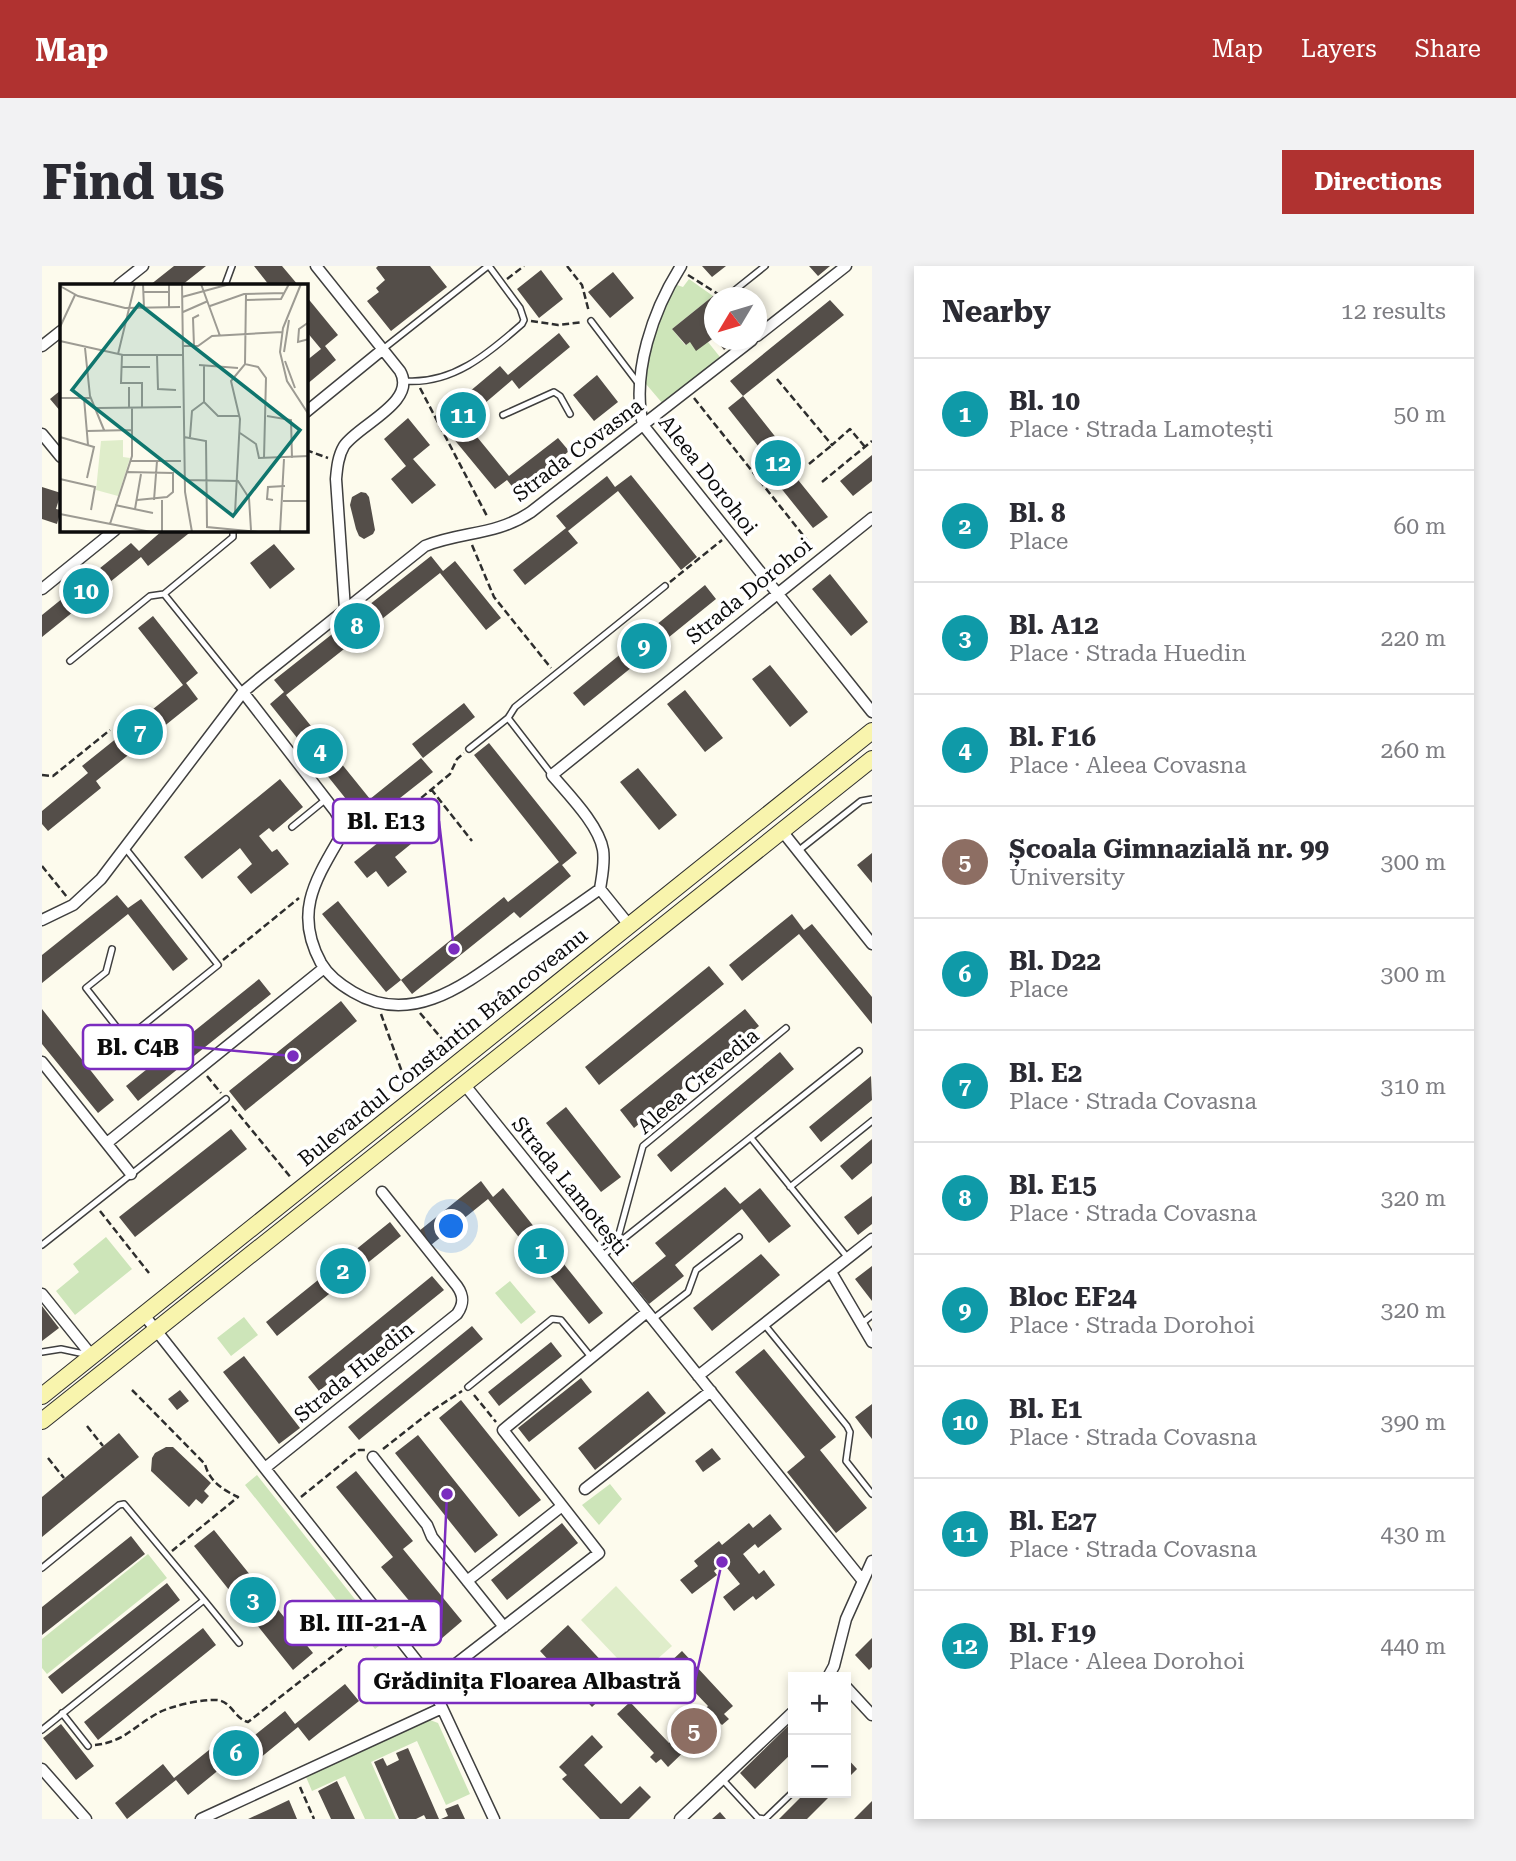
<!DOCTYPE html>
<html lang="en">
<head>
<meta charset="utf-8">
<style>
  :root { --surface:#fff; --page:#f2f2f3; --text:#2b2b33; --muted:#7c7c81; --line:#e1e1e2; --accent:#b03230 }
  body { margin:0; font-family:"Roboto Serif",serif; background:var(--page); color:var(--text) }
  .controls { position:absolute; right:21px; bottom:21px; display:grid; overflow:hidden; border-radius:0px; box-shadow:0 4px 10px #0003 }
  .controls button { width:63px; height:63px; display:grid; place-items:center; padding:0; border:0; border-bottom:2px solid var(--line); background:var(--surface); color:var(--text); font:35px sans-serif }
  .compass { position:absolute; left:662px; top:21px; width:63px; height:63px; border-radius:50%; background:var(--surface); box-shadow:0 4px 10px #0003; rotate:232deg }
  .you { position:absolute; left:410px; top:961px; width:24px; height:24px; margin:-18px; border:5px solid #fff; border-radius:50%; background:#1a73e8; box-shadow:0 0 0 10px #1a73e833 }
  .badge { display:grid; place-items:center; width:46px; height:46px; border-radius:50%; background:var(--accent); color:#fff; font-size:23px; font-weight:700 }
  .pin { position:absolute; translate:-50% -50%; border:4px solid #fff; box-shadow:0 2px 7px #0006 }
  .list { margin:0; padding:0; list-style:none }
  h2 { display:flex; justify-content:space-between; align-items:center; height:91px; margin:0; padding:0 28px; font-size:30px }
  h2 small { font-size:23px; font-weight:400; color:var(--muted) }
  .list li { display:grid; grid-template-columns:46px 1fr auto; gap:21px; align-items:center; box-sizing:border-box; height:112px; padding:0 28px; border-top:2px solid var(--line) }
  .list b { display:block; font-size:26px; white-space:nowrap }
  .list p { margin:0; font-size:23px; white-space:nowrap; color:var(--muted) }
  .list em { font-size:23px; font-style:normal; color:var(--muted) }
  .map { position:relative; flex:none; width:830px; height:1553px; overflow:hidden; border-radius:0px }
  header { display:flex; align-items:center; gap:42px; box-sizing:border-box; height:98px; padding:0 35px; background:var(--accent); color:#fff }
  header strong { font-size:33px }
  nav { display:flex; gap:38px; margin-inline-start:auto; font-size:24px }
  .intro { display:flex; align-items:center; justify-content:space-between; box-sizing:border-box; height:168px; padding:0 42px }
  h1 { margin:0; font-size:49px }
  .button { padding:18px 32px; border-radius:0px; background:var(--accent); color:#fff; font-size:24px; font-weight:700 }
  main { display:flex; gap:42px; padding:0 42px }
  aside { flex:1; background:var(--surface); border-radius:0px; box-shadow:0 4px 10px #0003 }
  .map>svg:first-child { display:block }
  .green { fill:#cde5b9 }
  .pitch { fill:#dfedca }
  .building { fill:#544e49 }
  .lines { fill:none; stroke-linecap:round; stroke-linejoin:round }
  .service-casing { stroke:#3f3f3f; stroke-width:8 }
  .minor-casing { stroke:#3f3f3f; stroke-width:13 }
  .secondary-casing { stroke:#2e2e2e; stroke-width:18 }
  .path { stroke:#2e2e2e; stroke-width:2.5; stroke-dasharray:7 3.5; stroke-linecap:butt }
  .service { stroke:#fff; stroke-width:5 }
  .minor { stroke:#fff; stroke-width:10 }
  .secondary { stroke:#f8f4ad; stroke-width:16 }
  .labels { text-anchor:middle; stroke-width:7; stroke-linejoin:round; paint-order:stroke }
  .street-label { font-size:21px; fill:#0c0c0c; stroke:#fff }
  .inset-road { fill:none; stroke:#9d9b93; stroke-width:2 }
  .view { fill:#0f766e; fill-opacity:0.15; stroke:#0f766e; stroke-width:3.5 }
  .inset-edge { fill:none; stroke:#0c0c0c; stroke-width:3.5 }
  .leader { fill:none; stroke:#7b2cbf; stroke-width:2.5 }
  .callout-dot { fill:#7b2cbf; stroke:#fff; stroke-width:2.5 }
  .callout { fill:#fff; stroke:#7b2cbf; stroke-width:2.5 }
  .callout-label { font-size:23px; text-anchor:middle; font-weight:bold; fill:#0c0c0c }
</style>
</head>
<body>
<header>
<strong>Map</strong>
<nav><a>Map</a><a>Layers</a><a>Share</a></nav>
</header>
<div class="intro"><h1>Find us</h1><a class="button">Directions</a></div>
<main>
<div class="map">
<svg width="830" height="1553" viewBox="0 0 830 1553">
  <rect width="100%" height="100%" fill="#fdfbed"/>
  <!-- green -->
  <path class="green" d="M647,13L671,30L630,63L643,79L648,76H666L678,91L621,138L604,118C605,84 618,49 635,19L641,21Z
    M64,971L90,1003L33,1049L14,1025L37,1006L31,998Z
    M468,1015L494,1046L479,1058L453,1027Z
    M202,1051L216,1069L189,1090L175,1072Z
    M215,1209L345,1374L333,1383L203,1219Z
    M568,1218L580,1233L557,1259L540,1239Z
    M106,1288L125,1312L5,1408L0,1402V1373Z
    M388,1454L396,1457L428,1528L404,1539L375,1475L329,1496L354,1553H323L303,1510L270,1525L264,1511Z"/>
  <!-- pitch -->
  <path class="pitch" d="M574,1320L630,1380L594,1412L539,1354Z"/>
  <!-- building -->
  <path class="building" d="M132,0H164L140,19H108Z
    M212,0H240L256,19H227Z
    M336,0H388L405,21L349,65L325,35L337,26L334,22L343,14L334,2Z
    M660,0H684L670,11Z
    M767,0H788L776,10Z
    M499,4L521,33L497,52L475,23Z
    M571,6L592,32L568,52L546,26Z
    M264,30L296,69L283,80L294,94L264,119V95L279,83L264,65Z
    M671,30L673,32V71L654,85L648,76L644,79L630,63Z
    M788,34L802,49L701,130L688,115Z
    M517,67L528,81L477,123L470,114L422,155L467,210L516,172L527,185L476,228L465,214L453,223L406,166L419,156L408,142L458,100L466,109Z
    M674,74H696L682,84Z
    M555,109L576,136L552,155L531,129Z
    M19,124V146L8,133Z
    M701,130L747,188L740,194L786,251L771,262L726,206L732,200L686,142Z
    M366,152L388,179L371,193L394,219L370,238L349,213L364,200L342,173Z
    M830,189V215L811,230L798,215Z
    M589,209L655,291L639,304L576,225L526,265L536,277L483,319L471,304L524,262L514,250L565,210L573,221Z
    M0,221L19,227L14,243L19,244L15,258L0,253Z
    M319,226L324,227L327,231L333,264L331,268L322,273L317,270L314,263L308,239L310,231Z
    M121,264H151L106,300L99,291L0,371V349L89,277L97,285Z
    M232,278L253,303L228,323L208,297Z
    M389,290L401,305L413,295L459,352L444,364L398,307L244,429L328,533L379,492L391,506L339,547L330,536L316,548L228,438L242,426L232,414Z
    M788,308L826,356L809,370L770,323Z
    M663,319L674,333L542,440L531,427Z
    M111,350L156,407L144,417L156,433L54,515L59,522L6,565L0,558V545L46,507L40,500L141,419L96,362Z
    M728,399L766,446L748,461L710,413Z
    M643,424L681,472L663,486L625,438Z
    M422,437L433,451L381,492L370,478Z
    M447,477L535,587L520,599L529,610L478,652L472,646L370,728L359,714L462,631L466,636L517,596L432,489Z
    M596,502L635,549L617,564L578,516Z
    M238,513L261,541L231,566L227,562L217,570L230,586L235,583L247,598L209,628L195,611L210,598L198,582L160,613L142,591Z
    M367,552L380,569L353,591L365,606L346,621L334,605L325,612L312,596Z
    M830,587V617L815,599Z
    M75,629L86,642L99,633L146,693L131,705L86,648L0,717V689Z
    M296,635L359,714L344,726L280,648Z
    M750,648L762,664L770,658L830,731V758L757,668L700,715L687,699Z
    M667,700L682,718L557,819L543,801Z
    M217,713L229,728L96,835L84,820Z
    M299,735L315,755L203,845L187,825Z
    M0,743L72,834L56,847L0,778Z
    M703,743L717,760L592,862L578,844Z
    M738,786L752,803L629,906L615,889Z
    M829,810L830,834L779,876L767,861Z
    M524,841L579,911L559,926L504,857Z
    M189,863L205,883L93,971L77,951Z
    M830,873V897L810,914L798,900Z
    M439,915L451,931L461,922L561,1047L547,1058L446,933L389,979L377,965Z
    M683,921L698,938L718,922L749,960L727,977L700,943L633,999L642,1010L607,1038L590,1017L624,990L613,977Z
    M830,930V958L816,969L802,951Z
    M348,956L359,970L235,1070L224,1056Z
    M719,988L738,1009L670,1065L651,1042Z
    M830,1000V1035L813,1013Z
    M390,1010L402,1024L277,1125L266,1111Z
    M0,1040L17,1062L0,1075Z
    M430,1060L441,1073L317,1174L306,1161Z
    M509,1076L520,1090L457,1140L446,1126Z
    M722,1083L794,1171L778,1184L825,1242L794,1267L745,1206L763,1191L693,1106Z
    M202,1090L258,1162L237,1178L181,1106Z
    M539,1112L550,1126L487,1176L476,1162Z
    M138,1124L147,1135L135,1144L126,1133Z
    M606,1125L624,1147L553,1204L536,1182Z
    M419,1134L499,1234L477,1251L397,1152Z
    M830,1138V1173L813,1151Z
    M77,1167L97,1191L0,1271V1231Z
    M376,1169L456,1269L433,1287L353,1187Z
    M124,1181H131L169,1217L162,1225L167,1230L160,1238L154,1233L147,1241L109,1205L110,1192L113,1187Z
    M670,1182L679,1193L661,1206L653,1195Z
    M314,1205L371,1275L361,1283L420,1355L399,1373L339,1301L351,1291L294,1221Z
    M728,1248L740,1263L716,1282L713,1278L701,1288L717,1308L722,1304L733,1319L714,1334L711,1330L692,1345L681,1331L698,1318L681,1297L672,1305L675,1309L650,1328L638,1314L656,1300L652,1295L677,1275L680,1279L707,1257L711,1262Z
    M520,1257L536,1277L465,1334L449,1314Z
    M172,1264L271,1387L251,1404L152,1280Z
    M89,1270L103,1288L0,1369V1341Z
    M125,1317L138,1334L20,1428L6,1411Z
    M526,1359L578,1415L550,1441L498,1385Z
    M161,1362L174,1379L56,1474L42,1456Z
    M830,1372V1401L827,1404L813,1389Z
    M640,1385L691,1440L682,1448L687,1453L680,1459L675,1454L626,1501L619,1493L614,1497L608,1491L612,1487L575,1448L588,1436L627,1477L664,1442L666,1440L626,1398Z
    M303,1418L317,1435L267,1475L256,1461L206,1502L195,1489L146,1529L134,1514L85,1553L73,1537L121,1498L132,1512L182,1472L193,1485L243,1445L253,1458Z
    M751,1455V1486L713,1523L698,1507Z
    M19,1458L52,1500L34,1514L1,1472Z
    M550,1469L561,1481L542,1499L579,1538L598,1520L609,1531L587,1553H558L520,1513L525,1509L517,1501Z
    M366,1482L397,1553H384L382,1549L374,1553H357L332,1496L341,1492L345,1500L357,1494L354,1487Z
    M804,1491L815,1503L804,1514Z
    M295,1515L313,1553H289L276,1525Z
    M763,1527H791L765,1553H737Z
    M247,1534L255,1553H206L228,1543Z
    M830,1535V1553H812Z
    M416,1538L423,1553H399L406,1550L403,1543Z
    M678,1546L684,1553H670Z"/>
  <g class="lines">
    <defs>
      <path id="service" d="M183,19L190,0
        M683,32L723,0
        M549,55L596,117
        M341,83L446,0
        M362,115C410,119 446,88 480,58L482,54L478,42L447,0
        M461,149L512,126L518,130L528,148
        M122,328L201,426
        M28,395L108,330L122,328L191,271V264
        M466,452L473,441L623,320
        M427,483L466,452L510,509
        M250,561L283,534
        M756,585L819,535L830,533
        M70,683L64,706L44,722L84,773L176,699L84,583
        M709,872L806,992
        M748,921L830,855
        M0,979L184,833
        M574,979L601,880L744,762
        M560,990L817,785
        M611,1053L646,1026L654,1004L697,971
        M722,1058L805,1160L808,1166L804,1195L830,1228
        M819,1058L830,1049
        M0,1086L19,1083L47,1089
        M426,1121L510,1053L519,1054L549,1091
        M0,1302L77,1239L82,1238L162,1334L0,1464
        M162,1334L197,1377
        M20,1447L46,1480
        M680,1513L716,1552L723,1553L751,1526"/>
      <path id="minor" d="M274,0L358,105C376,136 316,159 302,180C296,190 295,202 294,213L303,343
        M639,0C611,44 589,107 601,159L830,446
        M77,19L101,0
        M715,70L804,0
        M0,80L19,65
        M264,146L340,84
        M0,168L19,191
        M0,323L73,264
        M201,426L293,545L300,557V568C274,613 251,646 279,697C286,709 299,719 311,726C371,762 426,716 474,682C502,662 530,643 558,623
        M740,565L830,678
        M0,654L31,639L59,613L201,426L219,411L383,280C421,265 453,270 489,246L710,74
        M587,659L558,623C560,610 563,597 561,584C557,559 526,528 510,509L830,252
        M0,796L89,908
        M422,818L821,1315
        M65,877L282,702
        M789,1006L830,1076
        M0,1028L50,1090
        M102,1049L378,1399L387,1414L452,1553
        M656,1110L830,973
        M331,1191L385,1259L390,1271L462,1361
        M223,1202L415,1048C422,1038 422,1030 415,1020L340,926
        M543,1223L669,1125
        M425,1315L520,1240
        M786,1411L792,1400L804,1353L830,1295
        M387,1414L410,1401L557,1287L461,1164L605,1046
        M804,1421L830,1449
        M0,1503L44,1553
        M159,1553L400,1442
        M638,1553L751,1446"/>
      <path id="secondary" d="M0,1130L830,465
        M0,1155L830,493"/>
    </defs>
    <!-- service casing -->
    <use href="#service" class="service-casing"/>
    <!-- minor casing -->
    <use href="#minor" class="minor-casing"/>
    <!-- secondary casing -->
    <use href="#secondary" class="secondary-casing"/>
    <!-- path -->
    <path class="path" d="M525,0L540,19L547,46
      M646,9L676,28
      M465,13L482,0
      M489,55L516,59L541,56
      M735,113L790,179L808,163L823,181
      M378,122L446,252
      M652,132L772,283
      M264,184L286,192
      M767,198L790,179
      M780,216L830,175
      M430,279L452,331L509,402
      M628,316L680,274
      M0,509L11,510L68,464
      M389,523L430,575
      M355,552L408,508L415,493L422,487
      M0,600L25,631
      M181,694L257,632
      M378,747L401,774
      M339,748L360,806
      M384,787L393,798
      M165,810L179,827
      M190,840L250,913
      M58,945L107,1007
      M90,1124L163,1198C167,1215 181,1224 196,1231L130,1285
      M432,1129L454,1156
      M45,1160L61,1180
      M341,1183L388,1146L420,1125
      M6,1192L22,1212
      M259,1231L317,1184H323
      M53,1479C82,1476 92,1460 116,1447C128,1440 161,1433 175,1434C189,1435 193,1453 206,1456L310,1375
      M258,1521L272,1553"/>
    <!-- service -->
    <use href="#service" class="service"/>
    <!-- minor -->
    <use href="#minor" class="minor"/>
    <!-- secondary -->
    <use href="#secondary" class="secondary"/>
  </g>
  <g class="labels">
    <!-- street labels -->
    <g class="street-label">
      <text transform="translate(536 184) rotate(-37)" y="7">Strada Covasna</text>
      <text transform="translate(666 209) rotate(52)" y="7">Aleea Dorohoi</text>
      <text transform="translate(707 325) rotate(-39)" y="7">Strada Dorohoi</text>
      <text transform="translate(401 781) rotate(-39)" y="7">Bulevardul Constantin Brâncoveanu</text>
      <text transform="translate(656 815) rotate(-40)" y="7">Aleea Crevedia</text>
      <text transform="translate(528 920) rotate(51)" y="7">Strada Lamotești</text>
      <text transform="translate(312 1106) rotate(-39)" y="7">Strada Huedin</text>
    </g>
  </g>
  <!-- overview -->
  <g transform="translate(18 18)">
    <rect width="248" height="248" fill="#fdfbed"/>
    <path d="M63,156V173L70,174L58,212L36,206L41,157Z" fill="#dfedca"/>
    <path class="inset-road" d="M83,0L84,24M109,0V23M122,0L125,208L132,248M141,0L160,52M241,0L223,44L220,68L227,97L249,131M0,2L18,12L65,24L120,23M83,8H109M122,13L170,0M186,16L221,15L229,0M150,22L184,10L224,9M123,28L148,17M249,38L239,45L238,58L249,55M0,43L15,11M0,57L63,71H123M123,62H138L152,52L222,48M134,62L133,34L139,31M25,64L30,112L44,146M224,68L229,36M58,70L75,0M62,71L61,99H82V124M97,71L98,105L116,106M225,77L235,104M185,80L186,10M139,81L178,84M144,82V118M61,83H90M0,114H30M24,114L28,161M144,118L158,132H180M37,124L121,123M69,124V103M207,132L231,136L232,174M27,147L72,146M180,149L196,160L199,174L249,172M0,153L34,163L27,194M124,153L146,157L147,243L198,248M130,153L132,127L144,118M70,177H121M66,188L113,189V208L107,213L77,216M0,195L35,203L31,226M125,196L178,197L189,214L191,246M94,216L97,177M213,216L207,215L208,203L225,202M223,217H249M55,221L93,229M75,225L81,190M175,229L180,135L171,97L185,80L198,83L206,94L204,174M0,230L91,248M50,240L72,172V124M102,248V216M220,248L224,175"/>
    <path class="view" d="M79,20L240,146L173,232L12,106Z"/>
    <rect width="248" height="248" class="inset-edge"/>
  </g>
  <!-- callouts -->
  <path class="leader" d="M412 683L397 555M251 790L151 781M405 1228L399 1357M680 1296L653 1415"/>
  <g class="callout-dot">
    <circle cx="412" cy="683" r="7"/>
    <circle cx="251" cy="790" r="7"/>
    <circle cx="405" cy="1228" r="7"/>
    <circle cx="680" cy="1296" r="7"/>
  </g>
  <g class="callout">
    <rect x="291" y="533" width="106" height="44" rx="7"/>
    <rect x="41" y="759" width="110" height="44" rx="7"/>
    <rect x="243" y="1335" width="156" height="44" rx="7"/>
    <rect x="317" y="1393" width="336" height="44" rx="7"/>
  </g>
  <g class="callout-label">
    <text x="344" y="563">Bl. E13</text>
    <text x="96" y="789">Bl. C4B</text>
    <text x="321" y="1365">Bl. III-21-A</text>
    <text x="485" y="1423">Grădinița Floarea Albastră</text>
  </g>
</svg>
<div class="controls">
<button>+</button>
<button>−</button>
</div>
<svg class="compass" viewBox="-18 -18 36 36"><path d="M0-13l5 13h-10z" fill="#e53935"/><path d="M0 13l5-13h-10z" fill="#7c7c81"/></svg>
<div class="you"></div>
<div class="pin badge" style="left:499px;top:985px;background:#0f9aa8">1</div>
<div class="pin badge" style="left:301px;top:1005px;background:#0f9aa8">2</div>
<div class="pin badge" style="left:211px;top:1334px;background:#0f9aa8">3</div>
<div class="pin badge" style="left:278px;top:485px;background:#0f9aa8">4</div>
<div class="pin badge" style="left:652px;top:1465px;background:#8d6e63">5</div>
<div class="pin badge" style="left:194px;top:1487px;background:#0f9aa8">6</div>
<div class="pin badge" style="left:98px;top:466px;background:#0f9aa8">7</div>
<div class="pin badge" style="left:315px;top:360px;background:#0f9aa8">8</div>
<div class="pin badge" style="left:602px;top:380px;background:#0f9aa8">9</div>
<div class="pin badge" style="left:44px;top:325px;background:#0f9aa8">10</div>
<div class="pin badge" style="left:421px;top:149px;background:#0f9aa8">11</div>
<div class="pin badge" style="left:736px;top:197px;background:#0f9aa8">12</div>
</div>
<aside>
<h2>Nearby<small>12 results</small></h2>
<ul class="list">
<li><span class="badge" style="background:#0f9aa8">1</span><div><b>Bl. 10</b><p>Place · Strada Lamotești</p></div><em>50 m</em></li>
<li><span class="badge" style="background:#0f9aa8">2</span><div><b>Bl. 8</b><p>Place</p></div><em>60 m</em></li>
<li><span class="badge" style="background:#0f9aa8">3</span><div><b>Bl. A12</b><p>Place · Strada Huedin</p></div><em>220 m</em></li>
<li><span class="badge" style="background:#0f9aa8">4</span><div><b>Bl. F16</b><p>Place · Aleea Covasna</p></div><em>260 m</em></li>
<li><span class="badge" style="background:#8d6e63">5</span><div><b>Școala Gimnazială nr. 99</b><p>University</p></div><em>300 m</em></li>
<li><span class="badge" style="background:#0f9aa8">6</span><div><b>Bl. D22</b><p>Place</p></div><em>300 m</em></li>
<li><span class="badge" style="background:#0f9aa8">7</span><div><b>Bl. E2</b><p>Place · Strada Covasna</p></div><em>310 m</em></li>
<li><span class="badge" style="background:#0f9aa8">8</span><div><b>Bl. E15</b><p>Place · Strada Covasna</p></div><em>320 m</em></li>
<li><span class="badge" style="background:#0f9aa8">9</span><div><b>Bloc EF24</b><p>Place · Strada Dorohoi</p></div><em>320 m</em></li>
<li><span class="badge" style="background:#0f9aa8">10</span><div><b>Bl. E1</b><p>Place · Strada Covasna</p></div><em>390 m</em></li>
<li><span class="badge" style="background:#0f9aa8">11</span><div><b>Bl. E27</b><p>Place · Strada Covasna</p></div><em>430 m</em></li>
<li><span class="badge" style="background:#0f9aa8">12</span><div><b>Bl. F19</b><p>Place · Aleea Dorohoi</p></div><em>440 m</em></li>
</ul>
</aside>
</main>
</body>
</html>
